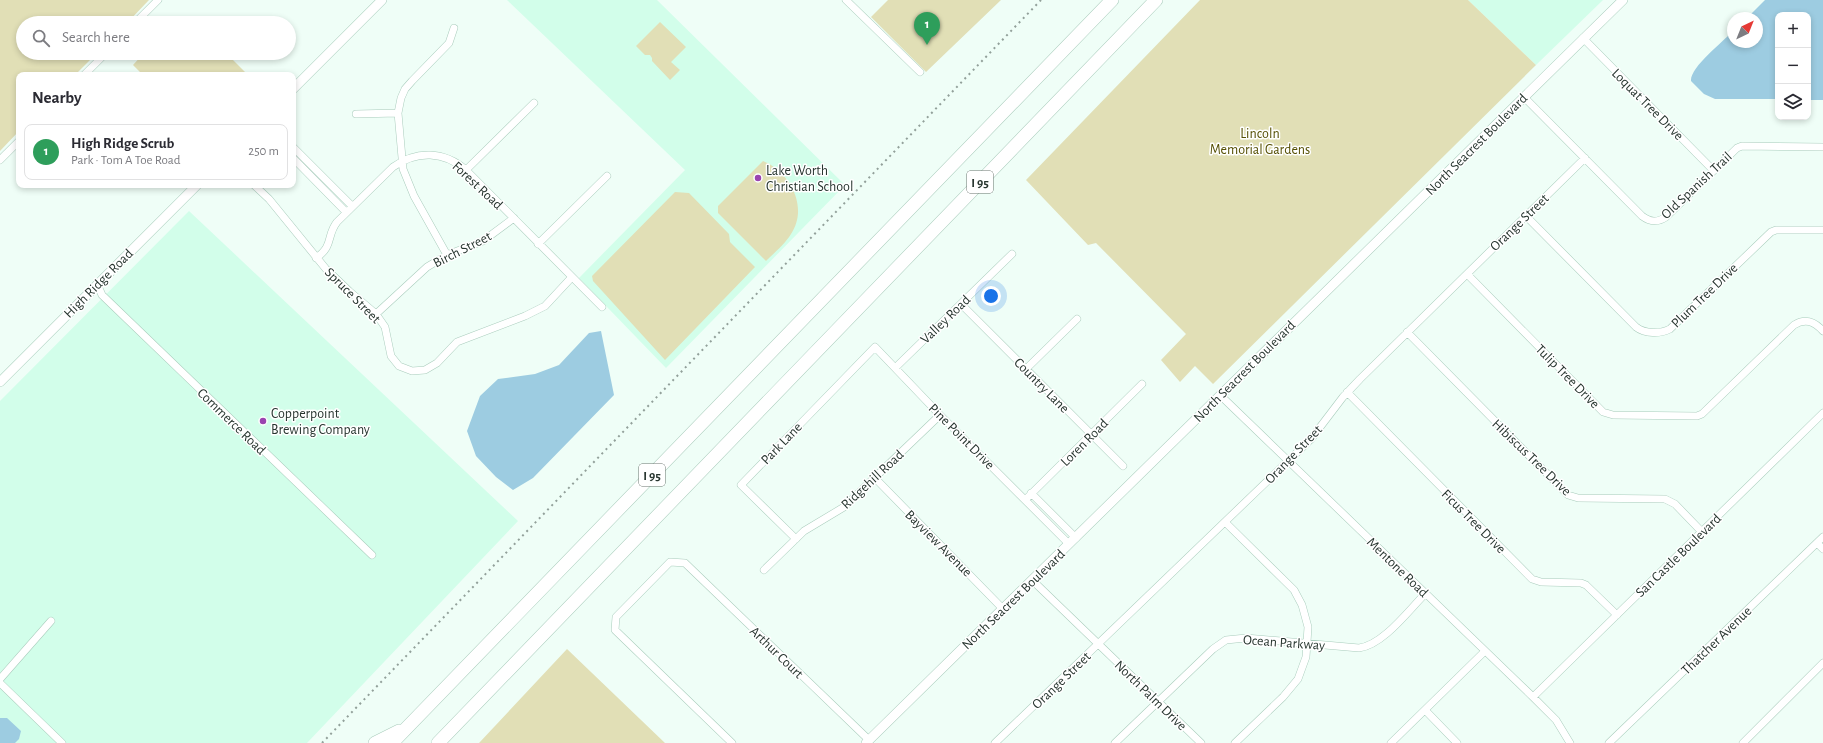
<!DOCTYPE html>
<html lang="en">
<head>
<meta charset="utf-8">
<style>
  :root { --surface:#fff; --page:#f7f7f7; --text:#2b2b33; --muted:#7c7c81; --line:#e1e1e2; --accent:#111827 }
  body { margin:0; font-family:"Alegreya Sans",sans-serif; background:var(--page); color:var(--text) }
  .controls { position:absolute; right:12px; top:12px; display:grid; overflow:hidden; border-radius:8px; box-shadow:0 2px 6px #0003 }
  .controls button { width:36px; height:36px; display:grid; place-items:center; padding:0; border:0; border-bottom:1px solid var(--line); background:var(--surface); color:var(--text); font:20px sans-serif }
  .compass { position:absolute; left:1727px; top:12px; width:36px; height:36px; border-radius:50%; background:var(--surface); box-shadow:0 2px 6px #0003; rotate:43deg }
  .you { position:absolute; left:991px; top:296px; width:14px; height:14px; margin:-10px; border:3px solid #fff; border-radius:50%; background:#1a73e8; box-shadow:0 0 0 6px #1a73e833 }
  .badge { display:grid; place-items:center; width:26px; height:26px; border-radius:50%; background:var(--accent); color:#fff; font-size:13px; font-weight:700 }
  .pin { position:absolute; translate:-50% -33px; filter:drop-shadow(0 1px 2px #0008) }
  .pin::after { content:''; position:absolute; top:21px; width:14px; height:12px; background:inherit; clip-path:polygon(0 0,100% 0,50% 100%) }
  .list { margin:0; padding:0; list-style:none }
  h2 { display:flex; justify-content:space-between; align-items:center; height:52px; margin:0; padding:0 16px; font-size:17px }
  h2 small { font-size:13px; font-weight:400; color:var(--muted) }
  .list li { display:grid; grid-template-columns:26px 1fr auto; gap:12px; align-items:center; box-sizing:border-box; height:56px; margin:0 8px 8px; padding:0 8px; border:1px solid var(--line); border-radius:8px }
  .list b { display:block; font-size:15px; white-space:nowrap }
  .list p { margin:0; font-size:13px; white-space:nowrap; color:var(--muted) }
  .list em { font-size:13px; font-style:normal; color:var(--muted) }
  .icon { flex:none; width:22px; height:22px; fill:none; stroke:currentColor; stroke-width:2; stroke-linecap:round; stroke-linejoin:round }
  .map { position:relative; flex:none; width:1823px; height:743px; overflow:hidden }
  .search { position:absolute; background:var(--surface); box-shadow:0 2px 6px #0003; left:16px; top:16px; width:280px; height:44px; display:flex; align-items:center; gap:10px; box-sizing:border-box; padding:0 14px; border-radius:22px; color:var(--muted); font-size:15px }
  .panel { position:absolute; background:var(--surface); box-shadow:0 2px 6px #0003; left:16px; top:72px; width:280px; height:116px; border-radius:8px }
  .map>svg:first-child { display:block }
  .built { fill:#d2feea }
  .green { fill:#e1dfb6 }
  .water { fill:#9dcce1 }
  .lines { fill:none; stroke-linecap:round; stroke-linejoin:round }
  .minor-casing { stroke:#a9ccbc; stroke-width:8 }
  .tertiary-casing { stroke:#a9ccbc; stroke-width:10 }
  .motorway-casing { stroke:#a9ccbc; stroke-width:14 }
  .minor { stroke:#fff; stroke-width:7 }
  .tertiary { stroke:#fff; stroke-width:9 }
  .motorway { stroke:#fff; stroke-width:13 }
  .rail { stroke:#92a09a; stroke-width:2; stroke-dasharray:2 4; stroke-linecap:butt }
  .poi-dot { fill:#9a43b0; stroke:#fff; stroke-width:1.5 }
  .labels { text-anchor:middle; stroke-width:3; stroke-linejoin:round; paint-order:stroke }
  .shield { fill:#fff; stroke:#68726d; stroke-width:1 }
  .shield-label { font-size:13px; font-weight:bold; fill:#27352f }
  .street-label { font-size:14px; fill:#27352f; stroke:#fff }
  .park-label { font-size:14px; fill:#554f03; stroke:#fff }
  .poi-label { font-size:14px; fill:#27352f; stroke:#fff; text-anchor:start }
</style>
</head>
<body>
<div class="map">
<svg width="1823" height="743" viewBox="0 0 1823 743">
  <rect width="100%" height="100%" fill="#effef7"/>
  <!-- built -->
  <path class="built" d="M507,0H657L845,185L666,368L579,278L685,170Z
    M1468,0H1603L1536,65Z
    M189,211L518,521L307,743H0V401Z"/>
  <!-- green -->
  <path class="green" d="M0,0H149L127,23H23V53H97L75,75H19V131L0,151Z
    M888,0H1001L926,72L871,17Z
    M1200,0H1468L1536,65L1213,384L1195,366L1180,382L1161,360L1186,334L1096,243L1088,245L1026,180Z
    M660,22L686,47L671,62L680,70L670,80L652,61V58L650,55H645L636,46Z
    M144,53H226L248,75H143L133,65Z
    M763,161C790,172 809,207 791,234C785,244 774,253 766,261L718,213V206Z
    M675,192L689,193L729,234L730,242L755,267L665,360L593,281L592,276Z
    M567,649L665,743H479Z"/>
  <!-- water -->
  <path class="water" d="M1765,0H1823V100H1808V15H1778V99H1715L1704,94L1691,81C1690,67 1723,42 1733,31V42H1757V18H1747Z
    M601,331L614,395L533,478L513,490L496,477L476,456L467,431L480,396L498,379L535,374L559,365L589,333Z
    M0,718H7L21,731L19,739L15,743H0Z"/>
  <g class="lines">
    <defs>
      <path id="minor" d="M846,0L920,72
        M135,23L158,0
        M1583,38L1713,170
        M84,75L106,53
        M1524,97L1642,216C1650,222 1657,223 1666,217L1737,148L1742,146L1823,147
        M356,114L398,113
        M293,147L352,206
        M293,158L346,212
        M0,160L19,141
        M466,170L534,103
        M254,185L269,199L326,269L349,291L376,314L385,327L391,356L399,366L412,371L425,370L437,363L457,342L525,316L545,306L572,277
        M1526,216L1636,327C1645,334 1660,334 1670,329L1771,232L1776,230H1823
        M538,244L607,176
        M447,255L414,196L403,169L398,113L401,98L405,89L412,81L449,43L454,28
        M316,258C334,246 326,236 337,222L393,167C417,150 444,151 466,170L602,307
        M1467,274L1603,412L1613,415L1697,416L1702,414L1794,325C1805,318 1814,321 1823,331
        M97,284L102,295L372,555
        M961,304L1123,466
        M376,314L427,267L447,255L483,241L514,218
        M1407,332L1568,495L1578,498L1665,499L1675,504L1702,532
        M895,368L1012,254
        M1026,369L1077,319
        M1347,392L1532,579L1541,582L1581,583L1586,585L1617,615
        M1220,395L1533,697L1556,720L1570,743
        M874,477L1003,609
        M1031,493L1076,538
        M1026,499L1142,384
        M1225,522L1294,590L1302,605L1308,627L1306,657L1298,679L1283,697L1235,743
        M796,539L741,485L875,347L940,415L1069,544
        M1817,543L1823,549
        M764,570L804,531L844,507L940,415
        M1032,580L1201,743
        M0,679L51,621
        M0,683L62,743
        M1533,697L1823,413
        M1425,710L1457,743
        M732,743L615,630L616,617L670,562L685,563L869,740
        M995,743L1311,439L1343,397L1360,379L1585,158
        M1115,743L1213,649L1226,640L1246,638L1359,648C1383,645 1408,611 1425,594
        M1391,743L1485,651
        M1609,743L1823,537
        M1743,743L1823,663"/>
      <path id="tertiary" d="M293,89L382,0
        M0,382L197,185
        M866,743L1623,0"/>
      <path id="motorway" d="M375,743L399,731
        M392,743L1112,0
        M438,743L1156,0"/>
    </defs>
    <!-- minor casing -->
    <use href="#minor" class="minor-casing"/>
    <!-- tertiary casing -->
    <use href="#tertiary" class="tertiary-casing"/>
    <!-- motorway casing -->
    <use href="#motorway" class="motorway-casing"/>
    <!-- minor -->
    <use href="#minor" class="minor"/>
    <!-- tertiary -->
    <use href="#tertiary" class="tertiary"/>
    <!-- motorway -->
    <use href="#motorway" class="motorway"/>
    <!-- rail -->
    <path class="rail" d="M322,743L1041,0"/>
  </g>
  <!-- markers -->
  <g class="poi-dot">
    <circle cx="758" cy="178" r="4"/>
    <circle cx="263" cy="421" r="4"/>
  </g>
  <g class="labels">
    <!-- shield labels -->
    <g class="shield">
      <rect x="967" y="171" width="26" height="22" rx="3"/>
      <rect x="639" y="464" width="26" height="22" rx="3"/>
    </g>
    <g class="shield-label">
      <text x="980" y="187">I 95</text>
      <text x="652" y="480">I 95</text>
    </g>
    <!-- street labels -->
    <g class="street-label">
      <text transform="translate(1648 104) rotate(45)" y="5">Loquat Tree Drive</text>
      <text transform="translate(1476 144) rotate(-45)" y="5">North Seacrest Boulevard</text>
      <text transform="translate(478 185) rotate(43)" y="5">Forest Road</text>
      <text transform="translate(1696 185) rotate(-43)" y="5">Old Spanish Trail</text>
      <text transform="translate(1519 222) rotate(-44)" y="5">Orange Street</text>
      <text transform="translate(462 249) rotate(-27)" y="5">Birch Street</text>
      <text transform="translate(98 283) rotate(-45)" y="5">High Ridge Road</text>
      <text transform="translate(353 295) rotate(45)" y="5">Spruce Street</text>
      <text transform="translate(1704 295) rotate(-44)" y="5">Plum Tree Drive</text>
      <text transform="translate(945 319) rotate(-44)" y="5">Valley Road</text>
      <text transform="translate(1244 371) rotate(-45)" y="5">North Seacrest Boulevard</text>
      <text transform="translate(1568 376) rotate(45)" y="5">Tulip Tree Drive</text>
      <text transform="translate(1042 385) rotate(45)" y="5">Country Lane</text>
      <text transform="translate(232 421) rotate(44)" y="5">Commerce Road</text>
      <text transform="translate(962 436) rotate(45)" y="5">Pine Point Drive</text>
      <text transform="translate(1084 442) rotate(-45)" y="5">Loren Road</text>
      <text transform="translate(781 443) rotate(-46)" y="5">Park Lane</text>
      <text transform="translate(1293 454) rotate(-46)" y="5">Orange Street</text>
      <text transform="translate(1532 457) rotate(44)" y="5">Hibiscus Tree Drive</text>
      <text transform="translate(872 479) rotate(-43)" y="5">Ridgehill Road</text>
      <text transform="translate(1474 521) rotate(45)" y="5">Ficus Tree Drive</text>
      <text transform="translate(939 543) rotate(45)" y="5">Bayview Avenue</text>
      <text transform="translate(1678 555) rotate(-44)" y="5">San Castle Boulevard</text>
      <text transform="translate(1398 567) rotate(44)" y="5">Mentone Road</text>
      <text transform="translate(1013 599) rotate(-44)" y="5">North Seacrest Boulevard</text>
      <text transform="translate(1716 640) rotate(-44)" y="5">Thatcher Avenue</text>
      <text transform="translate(1284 642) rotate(4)" y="5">Ocean Parkway</text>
      <text transform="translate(777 652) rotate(44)" y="5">Arthur Court</text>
      <text transform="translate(1061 680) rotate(-44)" y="5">Orange Street</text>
      <text transform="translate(1151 695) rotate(44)" y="5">North Palm Drive</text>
    </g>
    <!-- park labels -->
    <g class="park-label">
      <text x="1260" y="138">Lincoln<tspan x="1260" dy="16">Memorial Gardens</tspan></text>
    </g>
    <!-- poi labels -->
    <g class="poi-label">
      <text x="766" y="175">Lake Worth<tspan x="766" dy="16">Christian School</tspan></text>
      <text x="271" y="418">Copperpoint<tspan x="271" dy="16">Brewing Company</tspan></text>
    </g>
  </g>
</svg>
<div class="controls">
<button>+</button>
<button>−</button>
<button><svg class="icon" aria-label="layers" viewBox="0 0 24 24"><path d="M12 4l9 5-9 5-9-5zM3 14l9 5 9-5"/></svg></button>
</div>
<svg class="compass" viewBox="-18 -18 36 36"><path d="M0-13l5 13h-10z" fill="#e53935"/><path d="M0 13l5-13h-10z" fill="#7c7c81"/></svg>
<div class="you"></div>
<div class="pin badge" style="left:927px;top:45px;background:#2e9e5b">1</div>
<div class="search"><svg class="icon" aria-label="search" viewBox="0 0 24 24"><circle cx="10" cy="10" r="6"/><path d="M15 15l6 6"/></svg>Search here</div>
<section class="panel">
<h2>Nearby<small></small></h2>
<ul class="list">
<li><span class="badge" style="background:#2e9e5b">1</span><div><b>High Ridge Scrub</b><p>Park · Tom A Toe Road</p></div><em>250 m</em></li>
</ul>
</section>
</div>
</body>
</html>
